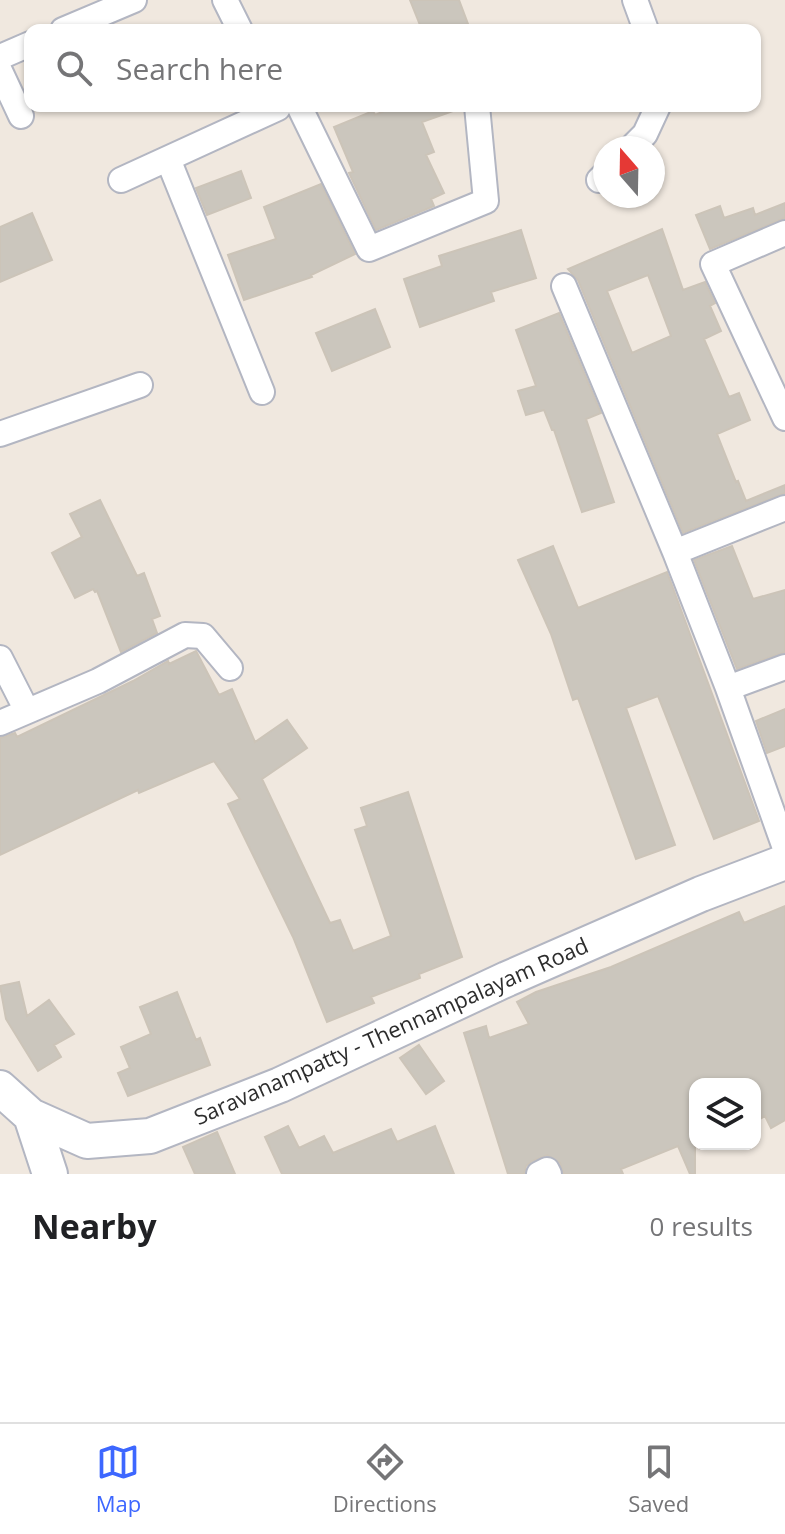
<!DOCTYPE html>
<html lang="en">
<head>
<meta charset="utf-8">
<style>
  :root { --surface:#fff; --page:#f2f2f2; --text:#202124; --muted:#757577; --line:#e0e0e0; --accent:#3d67ff }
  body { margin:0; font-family:"Open Sans",sans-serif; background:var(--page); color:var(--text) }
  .controls { position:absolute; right:24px; bottom:24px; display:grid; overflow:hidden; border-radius:16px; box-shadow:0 2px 6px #0004 }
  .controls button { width:72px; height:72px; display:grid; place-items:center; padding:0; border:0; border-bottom:2px solid var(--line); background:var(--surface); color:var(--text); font:40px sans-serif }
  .compass { position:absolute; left:593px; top:136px; width:72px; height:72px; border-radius:50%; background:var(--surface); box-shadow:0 2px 6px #0004; rotate:340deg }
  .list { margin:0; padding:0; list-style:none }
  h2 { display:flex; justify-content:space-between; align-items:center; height:104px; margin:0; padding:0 32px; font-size:34px }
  h2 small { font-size:26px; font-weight:400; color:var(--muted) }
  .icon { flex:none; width:44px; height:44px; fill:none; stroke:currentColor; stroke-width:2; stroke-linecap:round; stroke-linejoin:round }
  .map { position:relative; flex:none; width:785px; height:1174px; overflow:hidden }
  .search { position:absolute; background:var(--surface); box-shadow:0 2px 6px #0004; left:24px; right:24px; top:24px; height:88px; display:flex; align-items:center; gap:20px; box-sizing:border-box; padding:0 28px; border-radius:16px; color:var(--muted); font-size:30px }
  .sheet { height:248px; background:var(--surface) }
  nav { display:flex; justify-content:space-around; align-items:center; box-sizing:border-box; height:112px; border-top:2px solid var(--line); background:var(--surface); font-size:22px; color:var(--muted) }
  nav a { display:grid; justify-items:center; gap:4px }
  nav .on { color:var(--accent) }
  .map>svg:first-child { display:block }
  .building { fill:#cbc6bd; stroke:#ccc4b8; stroke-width:2; fill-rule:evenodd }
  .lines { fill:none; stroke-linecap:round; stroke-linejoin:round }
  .street-casing { stroke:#b3b6c2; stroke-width:28 }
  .secondary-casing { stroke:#b3b6c2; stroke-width:38 }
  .street { stroke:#fff; stroke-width:24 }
  .secondary { stroke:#fff; stroke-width:34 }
  .labels { text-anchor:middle; stroke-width:7; stroke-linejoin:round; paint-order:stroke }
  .street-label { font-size:22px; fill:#2d2d2d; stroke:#fff }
</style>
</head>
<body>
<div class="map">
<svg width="785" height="1174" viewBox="0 0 785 1174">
  <rect width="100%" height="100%" fill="#f0e8df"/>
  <!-- building -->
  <path class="building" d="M410,0H459L468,24L454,30H422Z
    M396,106H458L459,109L422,122L434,152L426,155L444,193L431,199L434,206L376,230L349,173L353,172L334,127L373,111L375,115Z
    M241,171L251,198L207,215L196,188Z
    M321,184L355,254L311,275L312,277L244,300L228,255L276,239L264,207Z
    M785,203V218L710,249L696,215L720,206L724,218L753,208L755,215Z
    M32,213L52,260L0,282V227Z
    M662,229L683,290L705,282L715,303L710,306L721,331L704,339L729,397L739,393L750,420L717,434L736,482L738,481L746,501L785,485V493L683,533L578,280L568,269ZM648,275L671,336L632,353L607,291Z
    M521,230L536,278L491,292L494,301L420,327L404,279L442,266L439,256Z
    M375,309L390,347L332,371L316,333Z
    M559,313L601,413L586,419L614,502L582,512L554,430H552L544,410L526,415L518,391L536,386L516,330Z
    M100,500L137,576L144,573L160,616L152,619L157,633L121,652L97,591L95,592L93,589L75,598L52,553L82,537L70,514Z
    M553,546L578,608L667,572L759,821L714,839L658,696L626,708L675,845L636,859L578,698L573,700L551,634L518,560Z
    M732,546L753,599L785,590V652L737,669L694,560Z
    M196,651L219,695L232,689L255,742L287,720L307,748L262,779L330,923L340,920L353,951L391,936L355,830L367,826L361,808L408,792L462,957L419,974L420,978L371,997L374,1003L327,1022L293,937L228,804L240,799L214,761L139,793L138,790L0,855V738L15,733L17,737L133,681L168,661L169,664Z
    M785,709V746L767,753L756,721Z
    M785,906V1120L771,1128L765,1116L755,1122V1084H695V1174H690L678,1146L621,1169L623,1174H564L560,1163L547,1155L532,1161L526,1166L524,1174H508L464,1033L486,1026L489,1038L529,1024L517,1002L536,992L611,967L739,912L744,923Z
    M19,982L27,1016L49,1000L74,1034L54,1045L61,1057L38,1071L6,1019L0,986Z
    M177,992L196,1040L200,1038L210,1065L128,1096L118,1073L130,1068L121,1047L151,1034L140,1007Z
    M419,1045L444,1081L426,1094L400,1058Z
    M288,1126L299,1148L324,1136L333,1153L391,1129L397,1142L435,1126L454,1174H282L265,1137Z
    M217,1132L235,1174H195L183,1147Z"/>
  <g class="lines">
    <defs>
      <path id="street" d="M225,0L240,30
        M635,0L646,30
        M63,30L134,0
        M0,57L30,44
        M0,71L21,116
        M299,106L369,249L486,201L477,106
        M631,148L645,134L658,106
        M168,159L262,392
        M121,180L278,108
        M599,180L605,174
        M785,233L713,264L785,418
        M564,286L675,552L728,688L785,848
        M0,434L140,385
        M675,552L785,508
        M0,658L27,711
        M728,688L785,667
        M0,723L98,681L185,635L203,636L230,668
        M539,1174L547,1170L549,1174"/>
      <path id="secondary" d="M0,1088L31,1116L87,1141L150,1136L280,1085L507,979L701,894L785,862
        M31,1116L50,1174"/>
    </defs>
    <!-- street casing -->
    <use href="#street" class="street-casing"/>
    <!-- secondary casing -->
    <use href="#secondary" class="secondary-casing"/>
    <!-- street -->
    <use href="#street" class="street"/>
    <!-- secondary -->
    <use href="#secondary" class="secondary"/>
  </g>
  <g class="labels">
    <!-- street labels -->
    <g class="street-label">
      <text transform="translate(391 1031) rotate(-24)" y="8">Saravanampatty - Thennampalayam Road</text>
    </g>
  </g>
</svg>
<div class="controls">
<button><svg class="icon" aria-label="layers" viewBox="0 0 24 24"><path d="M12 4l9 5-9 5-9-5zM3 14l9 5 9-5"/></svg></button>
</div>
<svg class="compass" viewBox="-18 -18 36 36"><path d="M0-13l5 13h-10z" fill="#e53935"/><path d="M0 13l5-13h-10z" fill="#757577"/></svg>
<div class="search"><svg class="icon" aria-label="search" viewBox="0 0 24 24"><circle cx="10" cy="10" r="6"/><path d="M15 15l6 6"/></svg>Search here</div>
</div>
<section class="sheet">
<h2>Nearby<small>0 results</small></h2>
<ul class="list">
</ul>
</section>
<nav>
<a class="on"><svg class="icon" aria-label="map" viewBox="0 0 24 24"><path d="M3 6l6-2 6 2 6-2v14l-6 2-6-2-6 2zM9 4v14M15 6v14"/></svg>Map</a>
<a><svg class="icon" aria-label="directions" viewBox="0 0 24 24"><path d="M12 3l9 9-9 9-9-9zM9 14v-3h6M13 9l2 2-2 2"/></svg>Directions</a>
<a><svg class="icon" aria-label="saved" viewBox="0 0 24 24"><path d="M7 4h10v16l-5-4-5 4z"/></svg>Saved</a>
</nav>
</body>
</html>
